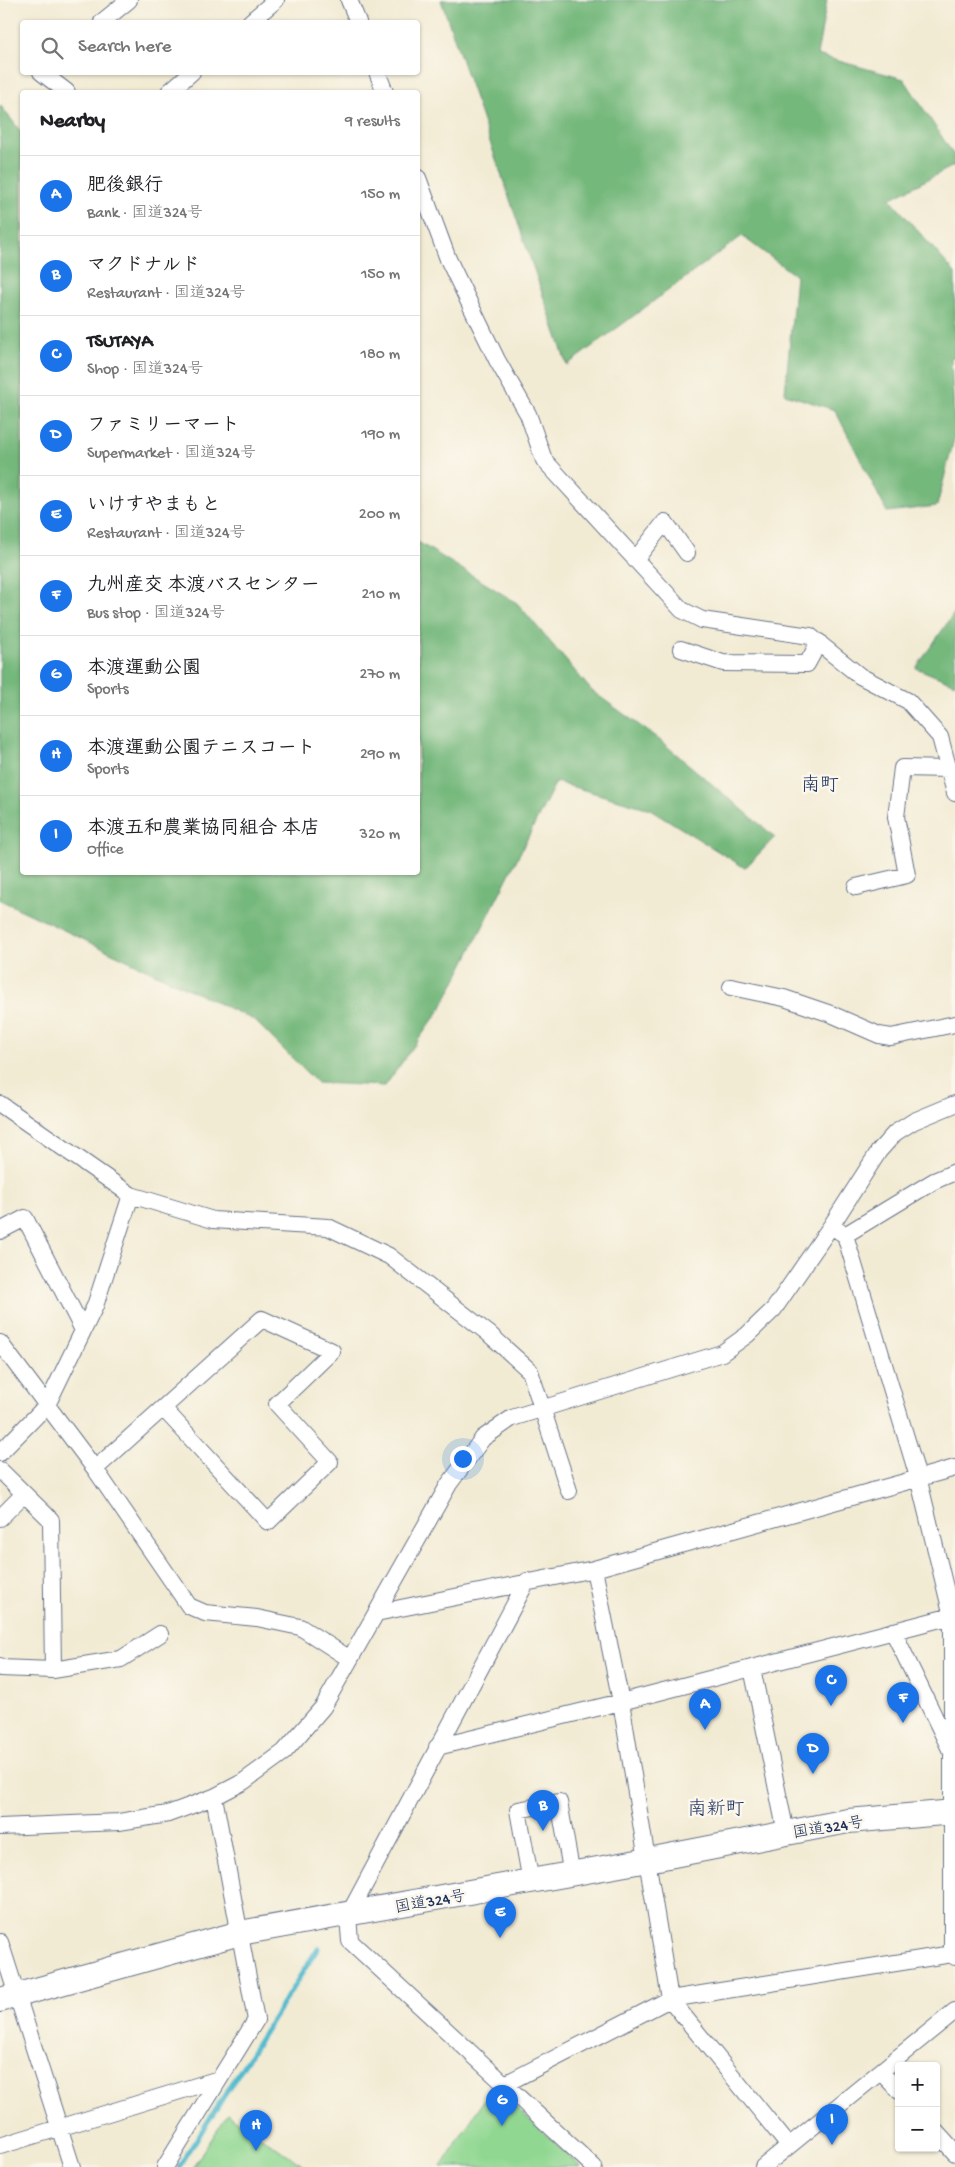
<!DOCTYPE html>
<html lang="en">
<head>
<meta charset="utf-8">
<style>
  :root { --surface:#fff; --page:#f2f2f2; --text:#202124; --muted:#757577; --line:#e0e0e0; --accent:#1a73e8 }
  body { margin:0; font-family:"Gochi Hand","Klee One",sans-serif; background:var(--page); color:var(--text) }
  .controls { position:absolute; right:15px; bottom:15px; display:grid; overflow:hidden; border-radius:5px; box-shadow:0 1px 4px #0004 }
  .controls button { width:45px; height:45px; display:grid; place-items:center; padding:0; border:0; border-bottom:1px solid var(--line); background:var(--surface); color:var(--text); font:25px sans-serif }
  .you { position:absolute; left:462px; top:1458px; width:18px; height:18px; margin:-12px; border:4px solid #fff; border-radius:50%; background:#1a73e8; box-shadow:0 0 0 8px #1a73e833 }
  .badge { display:grid; place-items:center; width:32px; height:32px; border-radius:50%; background:var(--accent); color:#fff; font-size:16px; font-weight:700 }
  .pin { position:absolute; translate:-50% -41px; filter:drop-shadow(0 1px 2px #0008) }
  .pin::after { content:''; position:absolute; top:26px; width:18px; height:15px; background:inherit; clip-path:polygon(0 0,100% 0,50% 100%) }
  .list { margin:0; padding:0; list-style:none }
  h2 { display:flex; justify-content:space-between; align-items:center; height:65px; margin:0; padding:0 20px; font-size:21px }
  h2 small { font-size:16px; font-weight:400; color:var(--muted) }
  .list li { display:grid; grid-template-columns:32px 1fr auto; gap:15px; align-items:center; box-sizing:border-box; height:80px; padding:0 20px; border-top:1px solid var(--line) }
  .list b { display:block; font-size:19px; white-space:nowrap }
  .list p { margin:0; font-size:16px; white-space:nowrap; color:var(--muted) }
  .list em { font-size:16px; font-style:normal; color:var(--muted) }
  .icon { flex:none; width:28px; height:28px; fill:none; stroke:currentColor; stroke-width:2; stroke-linecap:round; stroke-linejoin:round }
  .map { position:relative; flex:none; width:955px; height:2167px; overflow:hidden }
  .search { position:absolute; background:var(--surface); box-shadow:0 1px 4px #0004; left:20px; top:20px; width:400px; height:55px; display:flex; align-items:center; gap:12px; box-sizing:border-box; padding:0 18px; border-radius:5px; color:var(--muted); font-size:19px }
  .panel { position:absolute; background:var(--surface); box-shadow:0 1px 4px #0004; left:20px; top:90px; width:400px; height:785px; border-radius:5px }
  .map>svg:first-child { display:block }
  .green { fill:#90d791; stroke:#568378 }
  .forest { fill:#74b87b; stroke:#48746c }
  .lines { fill:none; stroke-linecap:round; stroke-linejoin:round }
  .stream { stroke:#51bacf; stroke-width:5 }
  .minor-casing { stroke:#667187; stroke-width:18 }
  .highway-casing { stroke:#667187; stroke-width:26 }
  .minor { stroke:#fff; stroke-width:16 }
  .highway { stroke:#fff; stroke-width:24 }
  .labels { text-anchor:middle; stroke-width:5; stroke-linejoin:round; paint-order:stroke }
  .street-label { font-size:16px; fill:#1b2f5e; stroke:#fbf7ec }
  .quarter-label { font-size:19px; fill:#1b2f5e; stroke:#fbf7ec }
</style>
</head>
<body>
<div class="map">
<svg width="955" height="2167" viewBox="0 0 955 2167">
  <rect width="100%" height="100%" fill="#fbf7ec"/>
  <filter id="ink" filterUnits="userSpaceOnUse"><feTurbulence type="fractalNoise" baseFrequency=".02" numOctaves="2"/><feDisplacementMap in="SourceGraphic" scale="10" xChannelSelector="R" yChannelSelector="G"/><feConvolveMatrix kernelMatrix="1 2 1 2 8 2 1 2 1" color-interpolation-filters="sRGB"/></filter>
  <filter id="wash" filterUnits="userSpaceOnUse"><feTurbulence type="fractalNoise" baseFrequency=".0096" numOctaves="4" result="noise"/><feDisplacementMap in="SourceGraphic" scale="20" xChannelSelector="R" yChannelSelector="G"/><feGaussianBlur stdDeviation="1.12" result="paint"/><feColorMatrix in="noise" values="0 0 0 0 0 0 0 0 0 0 0 0 0 0 0 0 0 1.4 0 .05"/><feComposite in="paint" operator="in"/></filter>
  <g filter="url(#wash)">
    <rect width="100%" height="100%" fill="#f2ebd4"/>
    <!-- green -->
    <path class="green" d="M493,2086L581,2167H441Z
      M228,2114L305,2167H193Z"/>
    <!-- forest -->
    <path class="forest" d="M441,0H827L817,55L904,79L955,157V165L890,199L955,273V357H951L955,435L937,506L887,512L835,410L785,394L796,276L742,236L567,365Z
      M0,105L22,133V872H418V542L517,603L592,691L657,738L775,837L745,868L650,809L556,782L442,1007L385,1086L317,1083L254,1020L0,900Z
      M955,612V684L916,668Z"/>
    <g class="lines">
      <!-- stream -->
      <path class="stream" d="M179,2167L318,1948"/>
    </g>
  </g>
  <g filter="url(#ink)">
    <g class="lines">
      <defs>
        <path id="minor" d="M349,0L358,22
          M102,22L129,0
          M250,22L276,0
          M41,72L67,92
          M377,72L385,92
          M169,92L192,72
          M418,178L448,259L497,360L528,414L544,460L682,610L702,620L810,636L860,676L908,701L940,737L955,793
          M635,560L665,522L687,553
          M681,649L723,663L807,664L819,642
          M856,887L907,875L896,817L902,768L949,769
          M731,987L784,998L831,1014L879,1035L891,1037L955,1024
          M0,1104L131,1195L213,1220L328,1227L389,1256L488,1333L530,1371L569,1491
          M831,1226L845,1235L918,1477L952,1616V1954L955,1957
          M0,1231L25,1218L83,1330
          M845,1235L934,1181L955,1172
          M0,1343L95,1469L189,1606L205,1613L257,1618L300,1627L350,1659
          M0,1453L47,1405L95,1306L131,1195
          M95,1469L262,1319L332,1351L277,1404L330,1462L268,1522L163,1408
          M0,1470L51,1520L53,1670
          M0,1518L24,1494
          M594,1569L621,1702L670,1999L789,2146
          M527,1581L348,1916L350,1941L594,2167
          M376,1613L594,1569L955,1468
          M893,1631L950,1749
          M0,1666V1668L53,1670L121,1659L160,1634
          M752,1668L786,1833
          M437,1747L621,1702L952,1616
          M0,1827L119,1822L168,1814L214,1797L243,1782L284,1752L323,1707L449,1484L483,1438L512,1418L722,1353L747,1335L774,1309L831,1226L879,1151L895,1133L914,1121L955,1104
          M531,1882L518,1810L559,1802L572,1875
          M0,1942L72,2167
          M881,2072L899,2091
          M505,2084L670,1999L952,1954
          M936,2132L955,2153
          M0,2146L219,2079
          M165,2167L256,2020L214,1797
          M763,2167L955,2011"/>
        <path id="highway" d="M0,2000L240,1933L648,1860L848,1821L955,1812"/>
      </defs>
      <!-- minor casing -->
      <use href="#minor" class="minor-casing"/>
      <!-- highway casing -->
      <use href="#highway" class="highway-casing"/>
      <!-- minor -->
      <use href="#minor" class="minor"/>
      <!-- highway -->
      <use href="#highway" class="highway"/>
    </g>
  </g>
  <g class="labels">
    <!-- street labels -->
    <g class="street-label">
      <text transform="translate(828 1826) rotate(-9)" y="6">国道324号</text>
      <text transform="translate(430 1900) rotate(-10)" y="6">国道324号</text>
    </g>
    <!-- quarter labels -->
    <g class="quarter-label">
      <text x="820" y="790">南町</text>
      <text x="716" y="1814">南新町</text>
    </g>
  </g>
</svg>
<div class="controls">
<button>+</button>
<button>−</button>
</div>
<div class="you"></div>
<div class="pin badge" style="left:705px;top:1730px">A</div>
<div class="pin badge" style="left:543px;top:1831px">B</div>
<div class="pin badge" style="left:831px;top:1706px">C</div>
<div class="pin badge" style="left:813px;top:1774px">D</div>
<div class="pin badge" style="left:500px;top:1938px">E</div>
<div class="pin badge" style="left:903px;top:1723px">F</div>
<div class="pin badge" style="left:502px;top:2126px">G</div>
<div class="pin badge" style="left:256px;top:2151px">H</div>
<div class="pin badge" style="left:832px;top:2145px">I</div>
<div class="search"><svg class="icon" aria-label="search" viewBox="0 0 24 24"><circle cx="10" cy="10" r="6"/><path d="M15 15l6 6"/></svg>Search here</div>
<section class="panel">
<h2>Nearby<small>9 results</small></h2>
<ul class="list">
<li><span class="badge">A</span><div><b>肥後銀行</b><p>Bank · 国道324号</p></div><em>150 m</em></li>
<li><span class="badge">B</span><div><b>マクドナルド</b><p>Restaurant · 国道324号</p></div><em>150 m</em></li>
<li><span class="badge">C</span><div><b>TSUTAYA</b><p>Shop · 国道324号</p></div><em>180 m</em></li>
<li><span class="badge">D</span><div><b>ファミリーマート</b><p>Supermarket · 国道324号</p></div><em>190 m</em></li>
<li><span class="badge">E</span><div><b>いけすやまもと</b><p>Restaurant · 国道324号</p></div><em>200 m</em></li>
<li><span class="badge">F</span><div><b>九州産交 本渡バスセンター</b><p>Bus stop · 国道324号</p></div><em>210 m</em></li>
<li><span class="badge">G</span><div><b>本渡運動公園</b><p>Sports</p></div><em>270 m</em></li>
<li><span class="badge">H</span><div><b>本渡運動公園テニスコート</b><p>Sports</p></div><em>290 m</em></li>
<li><span class="badge">I</span><div><b>本渡五和農業協同組合 本店</b><p>Office</p></div><em>320 m</em></li>
</ul>
</section>
</div>
</body>
</html>
